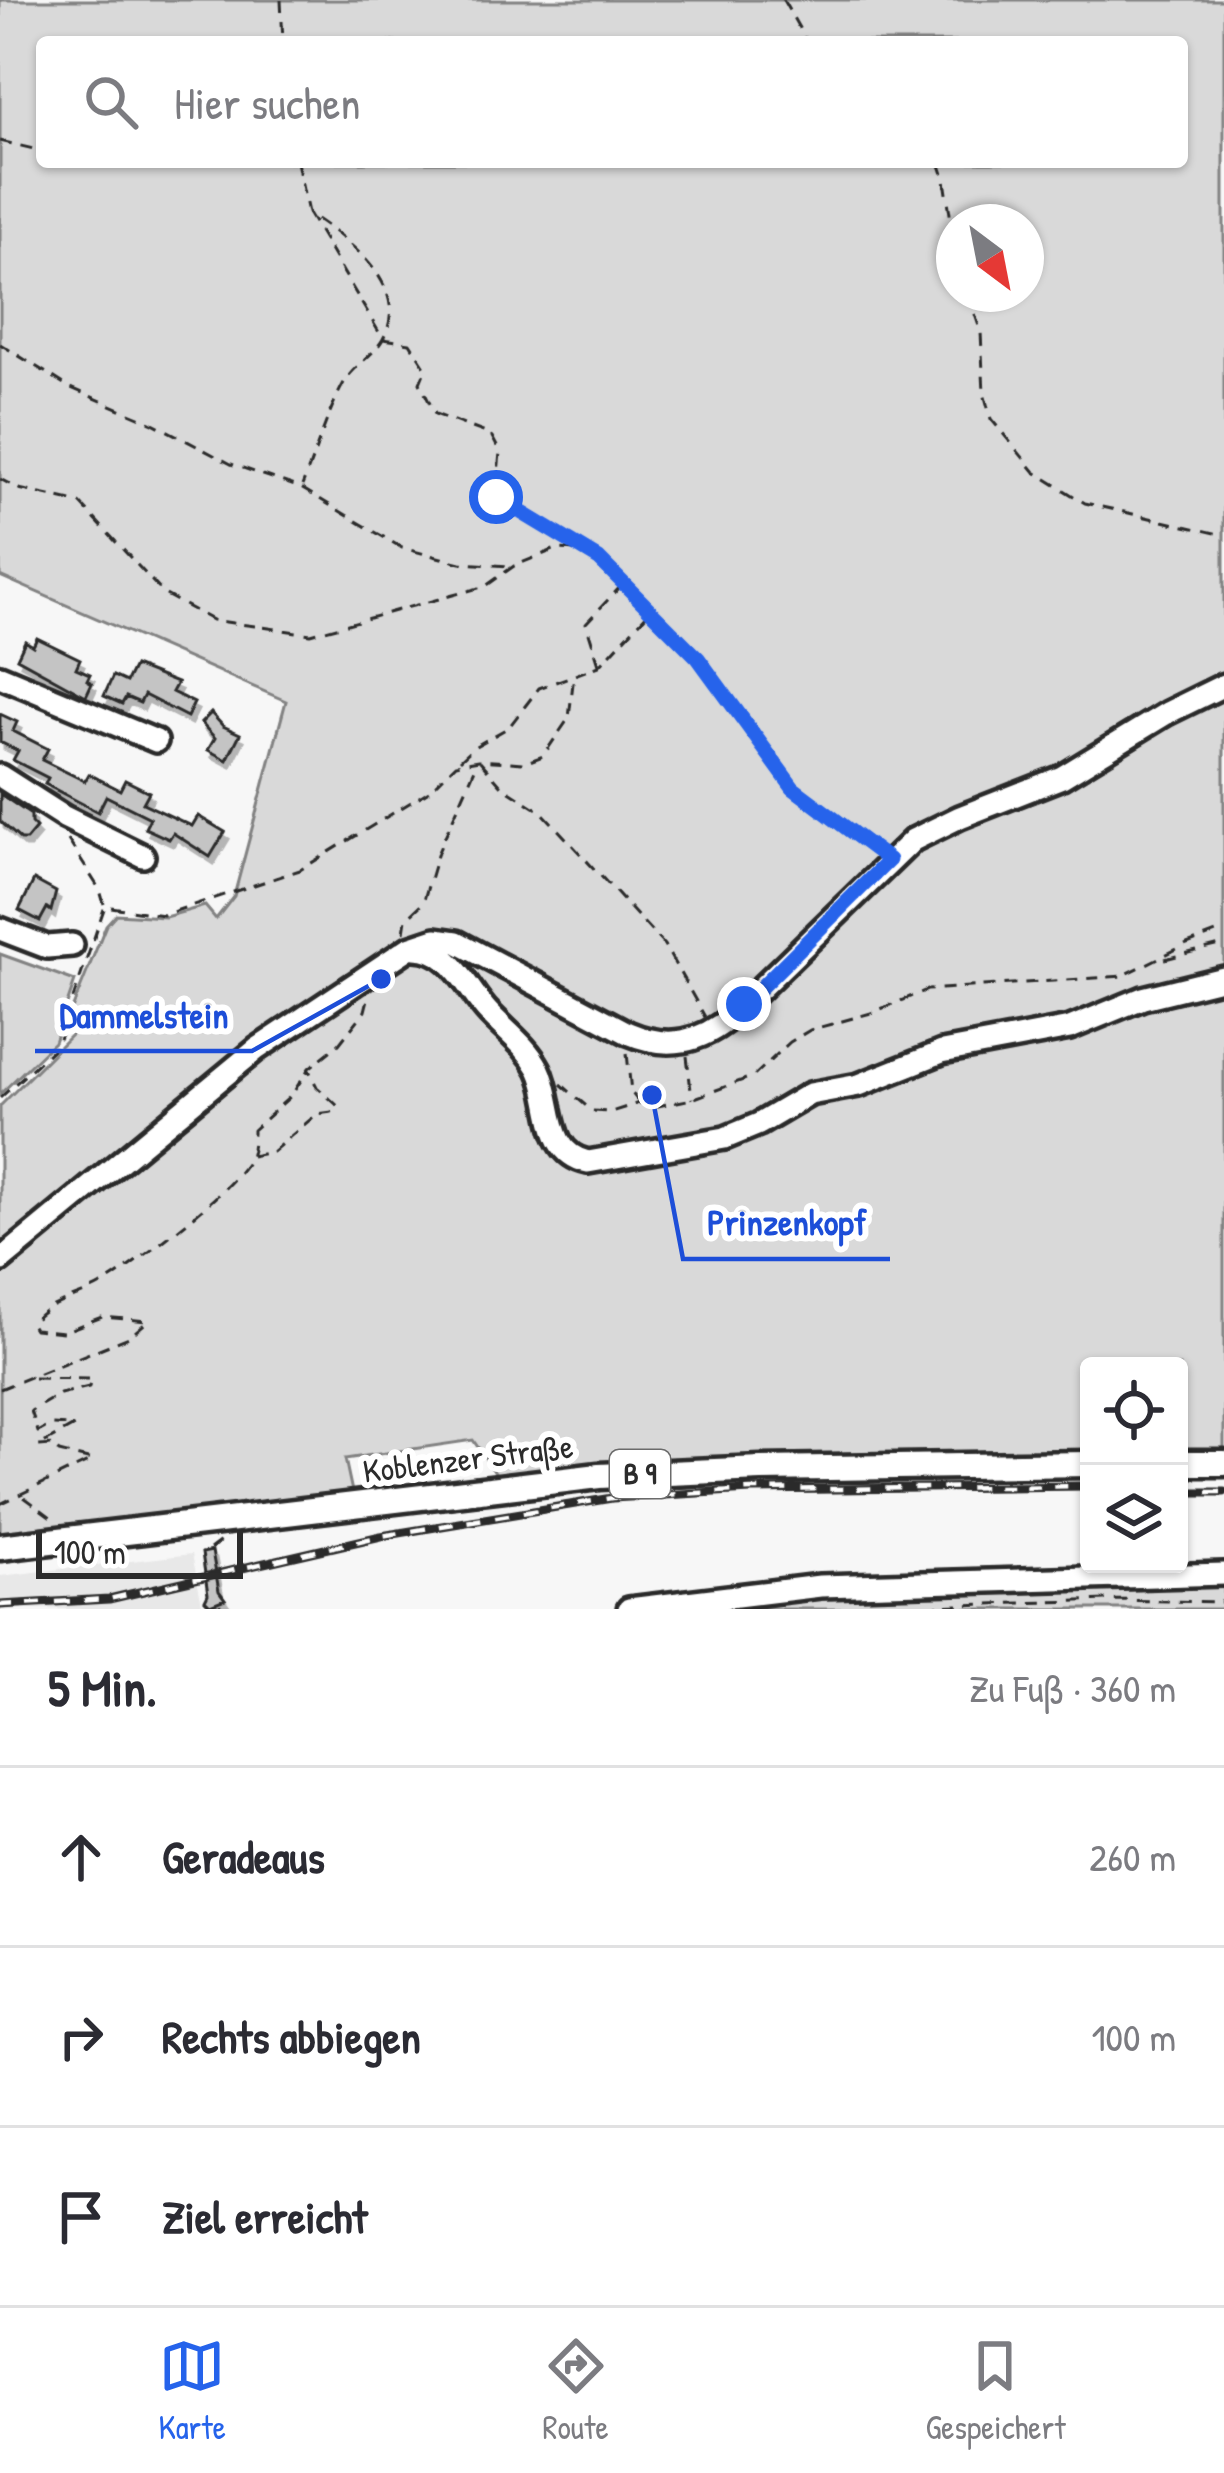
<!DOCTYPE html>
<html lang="de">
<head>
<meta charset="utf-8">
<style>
  :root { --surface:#fff; --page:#f7f7f7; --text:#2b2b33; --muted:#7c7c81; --line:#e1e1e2; --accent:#2563eb }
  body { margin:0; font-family:"Patrick Hand",sans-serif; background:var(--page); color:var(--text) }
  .controls { position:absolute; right:36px; bottom:36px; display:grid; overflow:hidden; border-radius:12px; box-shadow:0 3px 9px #0004 }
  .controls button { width:108px; height:108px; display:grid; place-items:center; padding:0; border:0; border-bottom:3px solid var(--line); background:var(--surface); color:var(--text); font:60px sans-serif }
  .compass { position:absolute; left:936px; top:204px; width:108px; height:108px; border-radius:50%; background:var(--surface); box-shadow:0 3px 9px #0004; rotate:148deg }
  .scale { position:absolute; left:36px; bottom:30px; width:207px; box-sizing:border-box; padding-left:12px; border:6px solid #2b2b2b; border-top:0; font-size:33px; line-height:42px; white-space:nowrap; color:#2b2b2b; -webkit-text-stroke:9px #fff; paint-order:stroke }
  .stop { position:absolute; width:36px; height:36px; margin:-27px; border:9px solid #2563eb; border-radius:50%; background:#fff }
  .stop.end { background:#2563eb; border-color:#fff; box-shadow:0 3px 12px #0008 }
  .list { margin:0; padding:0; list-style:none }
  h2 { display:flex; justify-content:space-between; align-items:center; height:156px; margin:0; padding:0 48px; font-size:51px }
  h2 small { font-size:39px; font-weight:400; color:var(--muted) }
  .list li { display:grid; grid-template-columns:78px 1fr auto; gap:36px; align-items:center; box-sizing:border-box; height:180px; padding:0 48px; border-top:3px solid var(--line) }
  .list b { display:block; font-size:45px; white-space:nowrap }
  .list em { font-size:39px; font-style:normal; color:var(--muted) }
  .icon { flex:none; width:66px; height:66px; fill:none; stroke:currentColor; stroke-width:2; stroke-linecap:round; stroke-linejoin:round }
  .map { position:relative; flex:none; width:1224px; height:1609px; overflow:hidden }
  .search { position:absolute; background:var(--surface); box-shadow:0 3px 9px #0004; left:36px; right:36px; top:36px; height:132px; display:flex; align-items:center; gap:30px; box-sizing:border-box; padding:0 42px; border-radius:12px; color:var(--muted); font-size:45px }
  .sheet { height:696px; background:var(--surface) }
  nav { display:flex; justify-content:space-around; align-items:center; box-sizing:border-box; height:168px; border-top:3px solid var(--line); background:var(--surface); font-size:33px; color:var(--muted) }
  nav a { display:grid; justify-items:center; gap:6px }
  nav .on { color:var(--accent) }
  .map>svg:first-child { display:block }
  .built { fill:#e8e8e8 }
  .green { fill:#d9d9d9; stroke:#828282; stroke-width:3; fill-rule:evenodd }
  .building { fill:#c4c4c4; stroke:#2b2b2b; stroke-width:3; filter:url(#shadow) }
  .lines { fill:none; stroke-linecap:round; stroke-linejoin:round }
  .minor-casing { stroke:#2b2b2b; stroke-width:30 }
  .major-casing { stroke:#2b2b2b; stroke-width:33 }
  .path { stroke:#2b2b2b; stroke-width:3; stroke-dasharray:12 9; stroke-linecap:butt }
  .minor { stroke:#fff; stroke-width:21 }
  .major { stroke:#fff; stroke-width:24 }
  .rail-casing { stroke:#2b2b2b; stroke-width:9 }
  .rail { stroke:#fff; stroke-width:4.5; stroke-dasharray:14; stroke-linecap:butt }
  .route { stroke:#2563eb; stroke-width:15 }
  .labels { text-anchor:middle; stroke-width:12; stroke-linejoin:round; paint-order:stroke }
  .shield { fill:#fff; stroke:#6b6b6b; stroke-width:3 }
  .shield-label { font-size:30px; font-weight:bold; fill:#2b2b2b }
  .street-label { font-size:33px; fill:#2b2b2b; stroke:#fff }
  .leader { fill:none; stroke:#1d4ed8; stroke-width:4.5 }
  .callout-dot { fill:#1d4ed8; stroke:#fff; stroke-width:4.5 }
  .callout-label { font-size:36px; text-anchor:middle; font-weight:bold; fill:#1d4ed8; stroke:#fff; stroke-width:12; stroke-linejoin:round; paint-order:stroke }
</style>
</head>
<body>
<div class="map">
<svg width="1224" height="1609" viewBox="0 0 1224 1609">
  <defs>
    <filter id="shadow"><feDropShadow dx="4" dy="7" stdDeviation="0" flood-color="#0004"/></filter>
  </defs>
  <rect width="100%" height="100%" fill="#f7f7f7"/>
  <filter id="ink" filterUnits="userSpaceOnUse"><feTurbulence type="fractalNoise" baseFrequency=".00833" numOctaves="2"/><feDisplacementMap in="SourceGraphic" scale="24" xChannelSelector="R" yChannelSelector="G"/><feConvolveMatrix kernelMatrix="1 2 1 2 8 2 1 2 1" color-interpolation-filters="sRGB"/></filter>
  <g filter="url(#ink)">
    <!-- built -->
    <path class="built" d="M192,1554L203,1609H0V1576Z"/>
    <!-- green -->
    <path class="green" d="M0,0H1224V1449L1179,1450V1366H1089V1453L625,1466L497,1475L473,1440L345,1459L352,1492L0,1535V1106L75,1031L64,1029L106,925L116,914L165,917L205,906L216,919L234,896L286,701L0,576ZM42,42H1182V162H42ZM954,222H1026V294H954Z
      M0,954L75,981L54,1042L0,1094Z
      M1224,1581V1609H673L821,1592Z"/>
    <!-- building -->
    <path class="building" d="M37,638L80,659L76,668L90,674L87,680L92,683L86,696L17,658L25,641L33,646Z
      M134,666L177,683L172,692L194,703L187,717L144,695L140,703L126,697L122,704L104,696L113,676L126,682Z
      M211,713L223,726L240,734L227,760L208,750L215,738L201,723Z
      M0,714L17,722L13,731L48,749L42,760L85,781L89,774L120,790L125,780L149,792L143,803L192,826L198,816L225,832L210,857L173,833L169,839L145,828L150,818L106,796L98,812L45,784L48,778L13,760L18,751L0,742Z
      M0,794L31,815V823L36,828L26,840H21L0,821Z
      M34,880L56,892L51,911L47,908L40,921L19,910Z
      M212,1551L219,1591L225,1599L210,1605L205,1600L208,1594L202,1553Z"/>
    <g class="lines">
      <defs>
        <path id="minor" d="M0,676L156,741
          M0,776L64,817L143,856
          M0,929L47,947L72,945
          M415,948C454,949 466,989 489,1013C507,1032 527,1046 539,1069C555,1101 544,1153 588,1162L725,1138L759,1124L810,1094L859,1085L942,1052L1070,1028L1143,998L1224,978
          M0,1261L257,1049L409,948L436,939L457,942L628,1033C668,1050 701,1043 733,1015L913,840L960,817L1062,777L1167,713L1224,685
          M629,1609L820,1586L1224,1574"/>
        <path id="major" d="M1179,1463H1224
          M0,1547L599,1476L761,1469L1089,1464"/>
      </defs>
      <!-- minor casing -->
      <use href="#minor" class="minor-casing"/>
      <!-- major casing -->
      <use href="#major" class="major-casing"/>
      <!-- path -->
      <path class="path" d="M281,0L283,42
        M783,0L807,42
        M0,141L42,151
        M297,162L308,213C345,238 413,285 383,339C374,355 355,365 345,381C327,413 316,452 302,486
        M939,162L945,180L954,241
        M308,213L383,339L410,343L426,368L420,383L435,414L491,435L500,452L496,497L579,549
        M968,294L981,332L984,393L991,419L1035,472L1085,503L1224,535
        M0,344L69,387L151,422L231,464L301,488L402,548L461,563L512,566
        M0,479L19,489L80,503L164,594L212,620L311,634L486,586L514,566L556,549L580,550L599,559L699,658L793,788L878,852
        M599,664L586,623L623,584
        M460,760L474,747L509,727L539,688L599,666L650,611
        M480,761L502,786L542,812L664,945L705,1017
        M68,840L100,890L104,904
        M404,932L406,919L423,903L438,852L478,762
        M1165,959L1224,944
        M627,1053L631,1092L638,1101
        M687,1056L692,1099
        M561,1084L592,1111L611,1112L639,1103L658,1106L692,1099L754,1076L790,1042L810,1030L871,1013L927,990L1122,976L1187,944L1224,930
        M0,1098L57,1045L105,906L163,915L300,870L429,791L456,764L479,760L524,763L543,756L569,718L574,674
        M251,1156L272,1152L317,1114L332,1112L338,1106L317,1087L309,1070
        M0,1389L129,1337L148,1321L102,1317L63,1332L34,1329L31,1324C47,1302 80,1298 103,1284C135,1265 235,1189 250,1157C253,1150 253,1138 253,1130L291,1096L309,1068L339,1044L365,1011L368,999
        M24,1497L55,1520
        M0,1504L92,1460L59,1452L53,1445L38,1446L74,1426L51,1425L38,1432L31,1411L60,1394L89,1387L91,1379L31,1378
        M210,1549L222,1540
        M220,1604L221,1609
        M842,1609L1107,1600L1224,1602"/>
      <!-- minor -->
      <use href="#minor" class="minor"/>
      <!-- major -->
      <use href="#major" class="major"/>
      <defs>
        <path id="rail" d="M1179,1492H1224
          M0,1605L109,1599L381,1536L612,1498L751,1490L1089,1486"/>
      </defs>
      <!-- rail casing -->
      <use href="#rail" class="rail-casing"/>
      <!-- rail -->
      <use href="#rail" class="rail"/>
    </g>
  </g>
  <g class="lines" filter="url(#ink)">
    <!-- route -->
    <path class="route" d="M496,497L599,559L698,658L793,788L889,860L744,1004"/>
  </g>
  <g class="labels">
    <!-- shield labels -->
    <rect class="shield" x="610" y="1450" width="60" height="48" rx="9"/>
    <g class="shield-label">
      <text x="640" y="1484">B 9</text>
    </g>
    <!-- street labels -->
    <g class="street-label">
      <text transform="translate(468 1458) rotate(-7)" y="12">Koblenzer Straße</text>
    </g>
  </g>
  <!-- callouts -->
  <path class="leader" d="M381 979L252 1051H35M652 1095L683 1259H890"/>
  <g class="callout-dot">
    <circle cx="381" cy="979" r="12"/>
    <circle cx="652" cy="1095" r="12"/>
  </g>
  <g class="callout-label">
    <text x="144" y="1028">Dammelstein</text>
    <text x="787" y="1235">Prinzenkopf</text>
  </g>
</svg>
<div class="controls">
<button><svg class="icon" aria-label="locate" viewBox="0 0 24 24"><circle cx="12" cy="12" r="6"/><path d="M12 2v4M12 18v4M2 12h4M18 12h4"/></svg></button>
<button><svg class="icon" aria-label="layers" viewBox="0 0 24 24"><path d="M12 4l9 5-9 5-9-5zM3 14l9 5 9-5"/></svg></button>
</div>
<svg class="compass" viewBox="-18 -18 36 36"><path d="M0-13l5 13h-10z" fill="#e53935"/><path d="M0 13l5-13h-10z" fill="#7c7c81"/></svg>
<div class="scale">100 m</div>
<div class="stop" style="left:496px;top:497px"></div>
<div class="stop end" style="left:744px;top:1004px"></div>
<div class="search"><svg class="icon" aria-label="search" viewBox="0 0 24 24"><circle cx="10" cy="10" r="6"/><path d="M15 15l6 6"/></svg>Hier suchen</div>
</div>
<section class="sheet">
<h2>5 Min.<small>Zu Fuß · 360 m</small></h2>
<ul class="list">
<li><svg class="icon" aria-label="ahead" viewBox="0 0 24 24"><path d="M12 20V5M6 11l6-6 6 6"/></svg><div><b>Geradeaus</b></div><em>260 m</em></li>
<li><svg class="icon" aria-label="right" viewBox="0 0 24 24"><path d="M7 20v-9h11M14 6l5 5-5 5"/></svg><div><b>Rechts abbiegen</b></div><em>100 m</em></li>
<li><svg class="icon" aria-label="arrive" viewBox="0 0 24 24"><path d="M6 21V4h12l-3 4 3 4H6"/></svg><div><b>Ziel erreicht</b></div></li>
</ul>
</section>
<nav>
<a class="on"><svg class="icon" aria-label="map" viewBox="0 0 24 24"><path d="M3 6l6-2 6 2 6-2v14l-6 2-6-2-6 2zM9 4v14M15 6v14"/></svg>Karte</a>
<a><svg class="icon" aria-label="directions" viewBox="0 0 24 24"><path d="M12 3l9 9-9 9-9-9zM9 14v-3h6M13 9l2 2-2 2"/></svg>Route</a>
<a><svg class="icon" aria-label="saved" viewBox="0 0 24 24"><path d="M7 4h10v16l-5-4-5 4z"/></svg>Gespeichert</a>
</nav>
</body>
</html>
